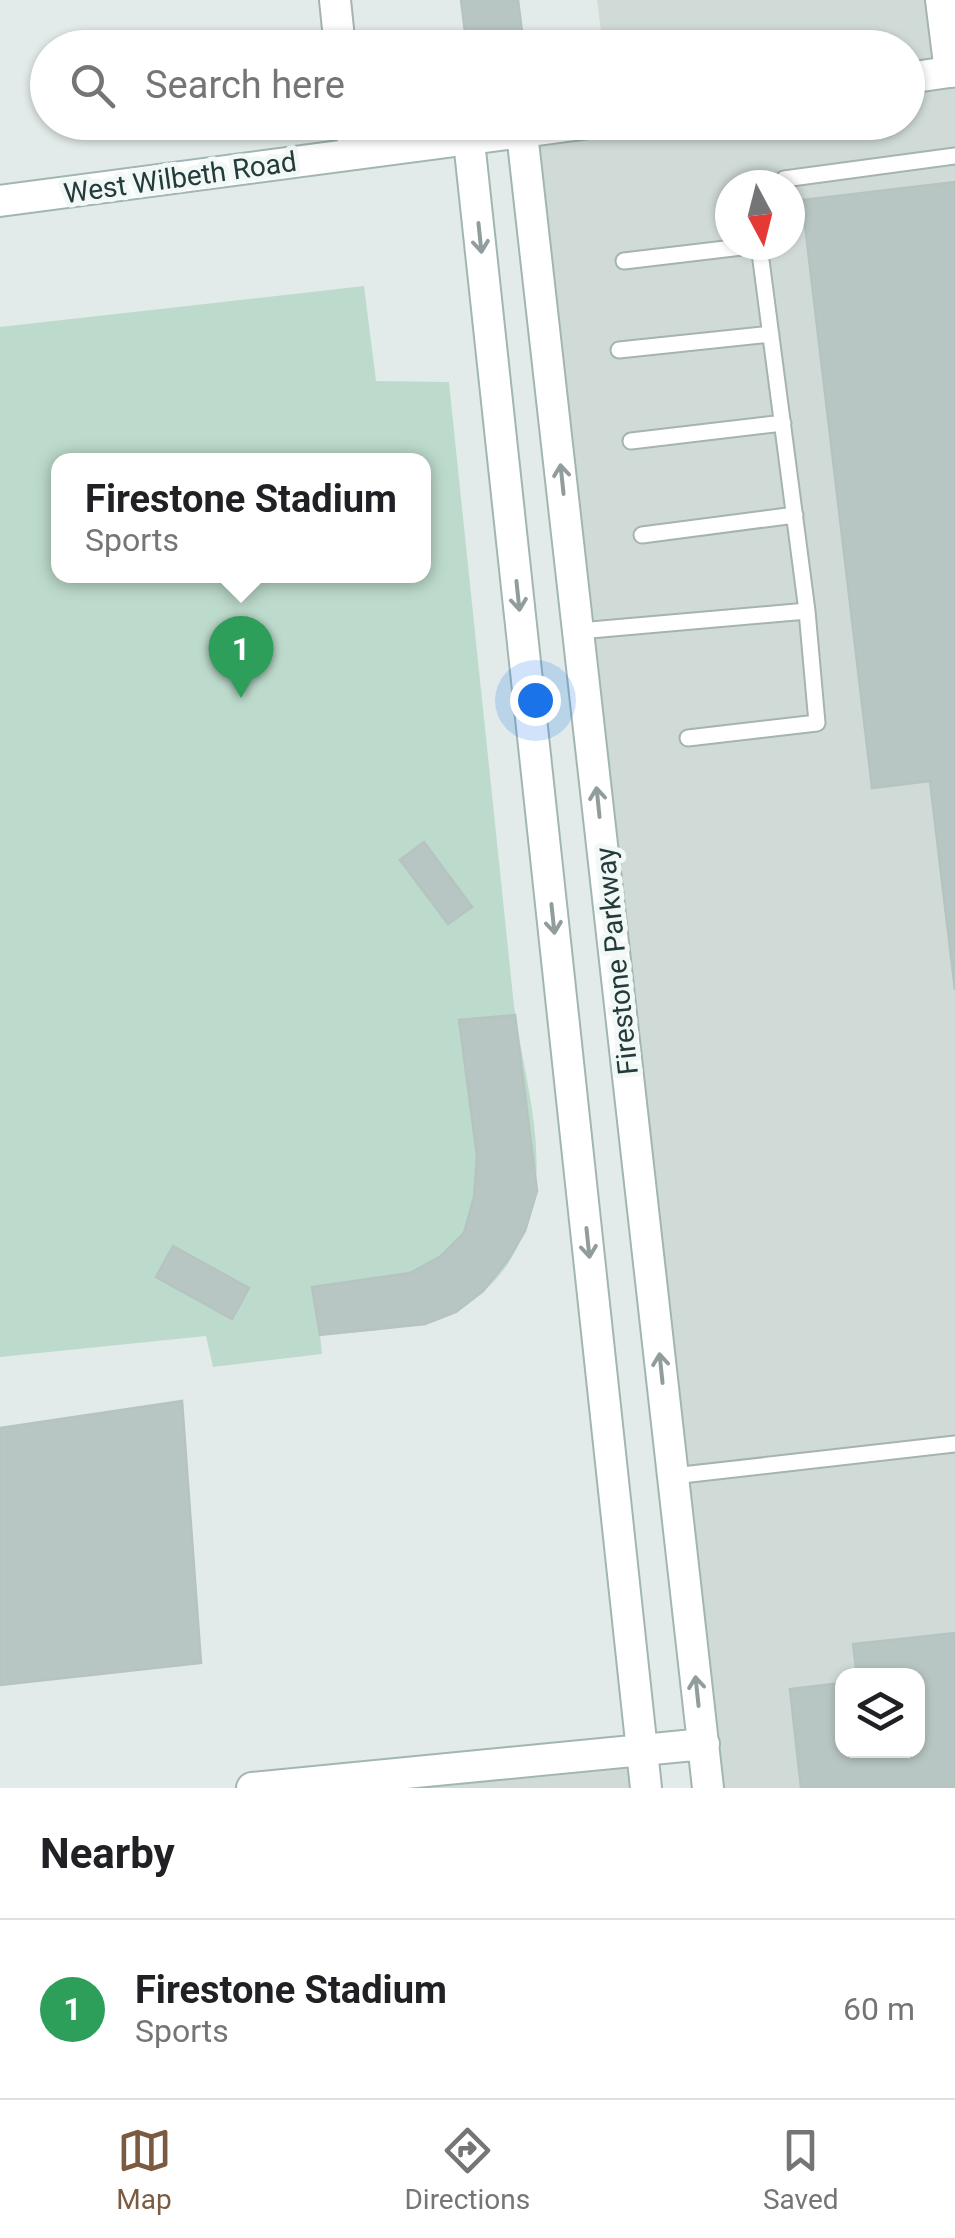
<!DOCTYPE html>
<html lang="en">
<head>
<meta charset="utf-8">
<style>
  :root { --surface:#fff; --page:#f2f2f2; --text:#202124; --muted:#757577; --line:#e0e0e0; --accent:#7a5b41 }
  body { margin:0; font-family:Roboto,sans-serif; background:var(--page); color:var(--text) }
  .controls { position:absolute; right:30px; bottom:30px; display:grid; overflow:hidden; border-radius:20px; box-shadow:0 2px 8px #0004 }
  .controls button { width:90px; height:90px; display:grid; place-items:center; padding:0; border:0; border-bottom:2px solid var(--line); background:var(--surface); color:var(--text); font:50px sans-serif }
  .compass { position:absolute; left:715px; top:170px; width:90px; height:90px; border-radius:50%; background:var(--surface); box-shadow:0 2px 8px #0004; rotate:173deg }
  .you { position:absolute; left:535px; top:700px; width:35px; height:35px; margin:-25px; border:8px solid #fff; border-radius:50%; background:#1a73e8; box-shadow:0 0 0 15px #1a73e833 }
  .badge { display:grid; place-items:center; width:65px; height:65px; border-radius:50%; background:var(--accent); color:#fff; font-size:32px; font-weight:700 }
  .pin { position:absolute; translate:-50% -82px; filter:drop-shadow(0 2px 5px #0008) }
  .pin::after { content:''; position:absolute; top:52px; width:35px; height:30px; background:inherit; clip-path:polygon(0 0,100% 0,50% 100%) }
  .popup { position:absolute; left:51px; top:453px; width:380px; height:130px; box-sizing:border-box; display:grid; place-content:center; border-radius:20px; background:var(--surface); filter:drop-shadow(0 2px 8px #0005); font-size:32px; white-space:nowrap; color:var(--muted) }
  .popup b { font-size:38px; color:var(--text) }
  .popup::after { content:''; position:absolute; left:50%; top:100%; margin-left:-20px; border:20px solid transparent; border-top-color:var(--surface) }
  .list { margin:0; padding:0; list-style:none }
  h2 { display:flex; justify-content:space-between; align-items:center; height:130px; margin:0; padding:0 40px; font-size:42px }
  h2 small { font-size:32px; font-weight:400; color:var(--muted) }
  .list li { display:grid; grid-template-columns:65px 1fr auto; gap:30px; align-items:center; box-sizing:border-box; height:180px; padding:0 40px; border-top:2px solid var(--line) }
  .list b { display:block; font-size:38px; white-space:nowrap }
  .list p { margin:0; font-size:32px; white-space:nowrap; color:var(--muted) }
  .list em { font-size:32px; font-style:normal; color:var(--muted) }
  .icon { flex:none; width:55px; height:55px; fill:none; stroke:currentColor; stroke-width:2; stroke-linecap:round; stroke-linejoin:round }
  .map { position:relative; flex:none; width:955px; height:1788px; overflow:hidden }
  .search { position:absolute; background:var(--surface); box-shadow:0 2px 8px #0004; left:30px; right:30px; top:30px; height:110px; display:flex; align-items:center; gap:25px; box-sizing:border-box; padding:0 35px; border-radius:55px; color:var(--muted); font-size:38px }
  .sheet { height:310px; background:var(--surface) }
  nav { display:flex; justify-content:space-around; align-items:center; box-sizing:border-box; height:140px; border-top:2px solid var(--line); background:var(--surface); font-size:28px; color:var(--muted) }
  nav a { display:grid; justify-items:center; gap:5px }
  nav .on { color:var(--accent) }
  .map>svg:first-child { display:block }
  .built { fill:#d0dbd8; fill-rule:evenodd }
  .green { fill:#bddbcc; fill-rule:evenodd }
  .building { fill:#b8c6c3; stroke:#b5c4c1; stroke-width:2.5 }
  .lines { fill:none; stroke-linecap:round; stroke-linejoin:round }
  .lane-casing { stroke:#a5b3b1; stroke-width:19 }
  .street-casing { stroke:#a5b3b1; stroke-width:34 }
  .secondary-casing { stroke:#a1b6b3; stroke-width:34 }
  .lane { stroke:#fff; stroke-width:15 }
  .street { stroke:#fff; stroke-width:30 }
  .secondary { stroke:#fff; stroke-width:30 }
  .oneway { stroke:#919d9c }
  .labels { text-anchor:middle; stroke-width:10; stroke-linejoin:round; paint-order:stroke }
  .street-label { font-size:28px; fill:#233b3a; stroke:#f2f8f6 }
</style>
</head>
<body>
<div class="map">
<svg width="955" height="1788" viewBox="0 0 955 1788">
  <rect width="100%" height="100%" fill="#e2ebe9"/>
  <!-- built -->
  <path class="built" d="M597,0H955V71L908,78V48L603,47Z
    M955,79V1788H707L522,133L608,122H908V85ZM730,185H790V245H730ZM842,1676H918V1750H842Z
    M642,1749L646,1788H252Z"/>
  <!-- green -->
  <path class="green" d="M364,286L376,381L449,382C470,587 492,792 513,997C521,1070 553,1158 526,1228C489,1325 408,1329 320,1335L322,1354L213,1367L206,1336L0,1357V327ZM59,460H424V576H59Z"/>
  <!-- building -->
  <path class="building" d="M461,0H518L524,48H467Z
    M955,182V990L930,781L872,788L802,200Z
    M424,842L472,907L448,924L400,860Z
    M515,1015L537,1191L525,1231L507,1261L483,1291L456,1312L425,1324L320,1335L312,1287L410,1273L441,1256L464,1233L474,1197L477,1156L459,1020Z
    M173,1246L249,1288L232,1319L156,1277Z
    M182,1401L201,1663L0,1685V1428Z
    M955,1633V1788H801L790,1689L842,1683V1750H918V1676H857L853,1644Z"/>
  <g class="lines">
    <defs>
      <path id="lane" d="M779,185L784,179L955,156
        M624,261L759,245
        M619,350L771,334
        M631,441L783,423
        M642,535L795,515
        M579,631L807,611L759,245
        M688,738L817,723L807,611
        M673,1476L955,1444"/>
      <path id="street" d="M335,0L340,48
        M941,0L950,72
        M351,122L354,154"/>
      <path id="secondary" d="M908,78L955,71
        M522,133L708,1788
        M469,141L646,1788
        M0,201L597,122
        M252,1788L704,1744"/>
    </defs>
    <!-- lane casing -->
    <use href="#lane" class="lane-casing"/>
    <!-- street casing -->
    <use href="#street" class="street-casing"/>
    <!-- secondary casing -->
    <use href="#secondary" class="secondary-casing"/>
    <!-- lane -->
    <use href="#lane" class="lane"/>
    <!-- street -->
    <use href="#street" class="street"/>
    <!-- secondary -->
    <use href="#secondary" class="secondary"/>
  </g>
  <!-- one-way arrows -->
  <defs><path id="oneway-shaft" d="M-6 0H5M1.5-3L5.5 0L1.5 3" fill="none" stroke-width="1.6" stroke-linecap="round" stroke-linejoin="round" transform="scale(2.5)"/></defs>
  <g class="oneway">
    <use href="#oneway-shaft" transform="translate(480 238) rotate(84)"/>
    <use href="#oneway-shaft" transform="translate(562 479) rotate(-96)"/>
    <use href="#oneway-shaft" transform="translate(518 596) rotate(84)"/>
    <use href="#oneway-shaft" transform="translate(598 802) rotate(-96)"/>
    <use href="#oneway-shaft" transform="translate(553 919) rotate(84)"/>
    <use href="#oneway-shaft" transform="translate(588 1243) rotate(84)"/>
    <use href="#oneway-shaft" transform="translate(661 1368) rotate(-96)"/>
    <use href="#oneway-shaft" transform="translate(697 1691) rotate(-96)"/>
  </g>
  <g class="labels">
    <!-- street labels -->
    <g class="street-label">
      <text transform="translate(180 177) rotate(-8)" y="10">West Wilbeth Road</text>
      <text transform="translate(616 961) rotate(-96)" y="10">Firestone Parkway</text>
    </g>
  </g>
</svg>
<div class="controls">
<button><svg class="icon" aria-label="layers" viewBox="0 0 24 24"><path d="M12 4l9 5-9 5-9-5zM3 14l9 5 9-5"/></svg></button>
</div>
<svg class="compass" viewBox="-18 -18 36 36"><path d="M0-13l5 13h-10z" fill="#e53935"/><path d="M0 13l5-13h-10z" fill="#757577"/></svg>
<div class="you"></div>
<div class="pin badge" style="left:241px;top:698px;background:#2e9e5b">1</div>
<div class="popup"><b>Firestone Stadium</b>Sports</div>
<div class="search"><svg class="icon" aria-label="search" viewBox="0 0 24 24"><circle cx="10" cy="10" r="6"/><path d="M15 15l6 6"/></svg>Search here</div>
</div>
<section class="sheet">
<h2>Nearby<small></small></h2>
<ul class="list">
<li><span class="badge" style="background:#2e9e5b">1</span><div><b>Firestone Stadium</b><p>Sports</p></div><em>60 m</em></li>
</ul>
</section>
<nav>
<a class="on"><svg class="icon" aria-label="map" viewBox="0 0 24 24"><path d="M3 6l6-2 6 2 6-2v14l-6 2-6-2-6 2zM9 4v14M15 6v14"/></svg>Map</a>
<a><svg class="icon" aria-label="directions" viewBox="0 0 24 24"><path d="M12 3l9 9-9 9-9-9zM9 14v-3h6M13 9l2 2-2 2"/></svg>Directions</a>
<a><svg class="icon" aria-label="saved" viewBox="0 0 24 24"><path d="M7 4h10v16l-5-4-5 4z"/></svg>Saved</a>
</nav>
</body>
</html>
